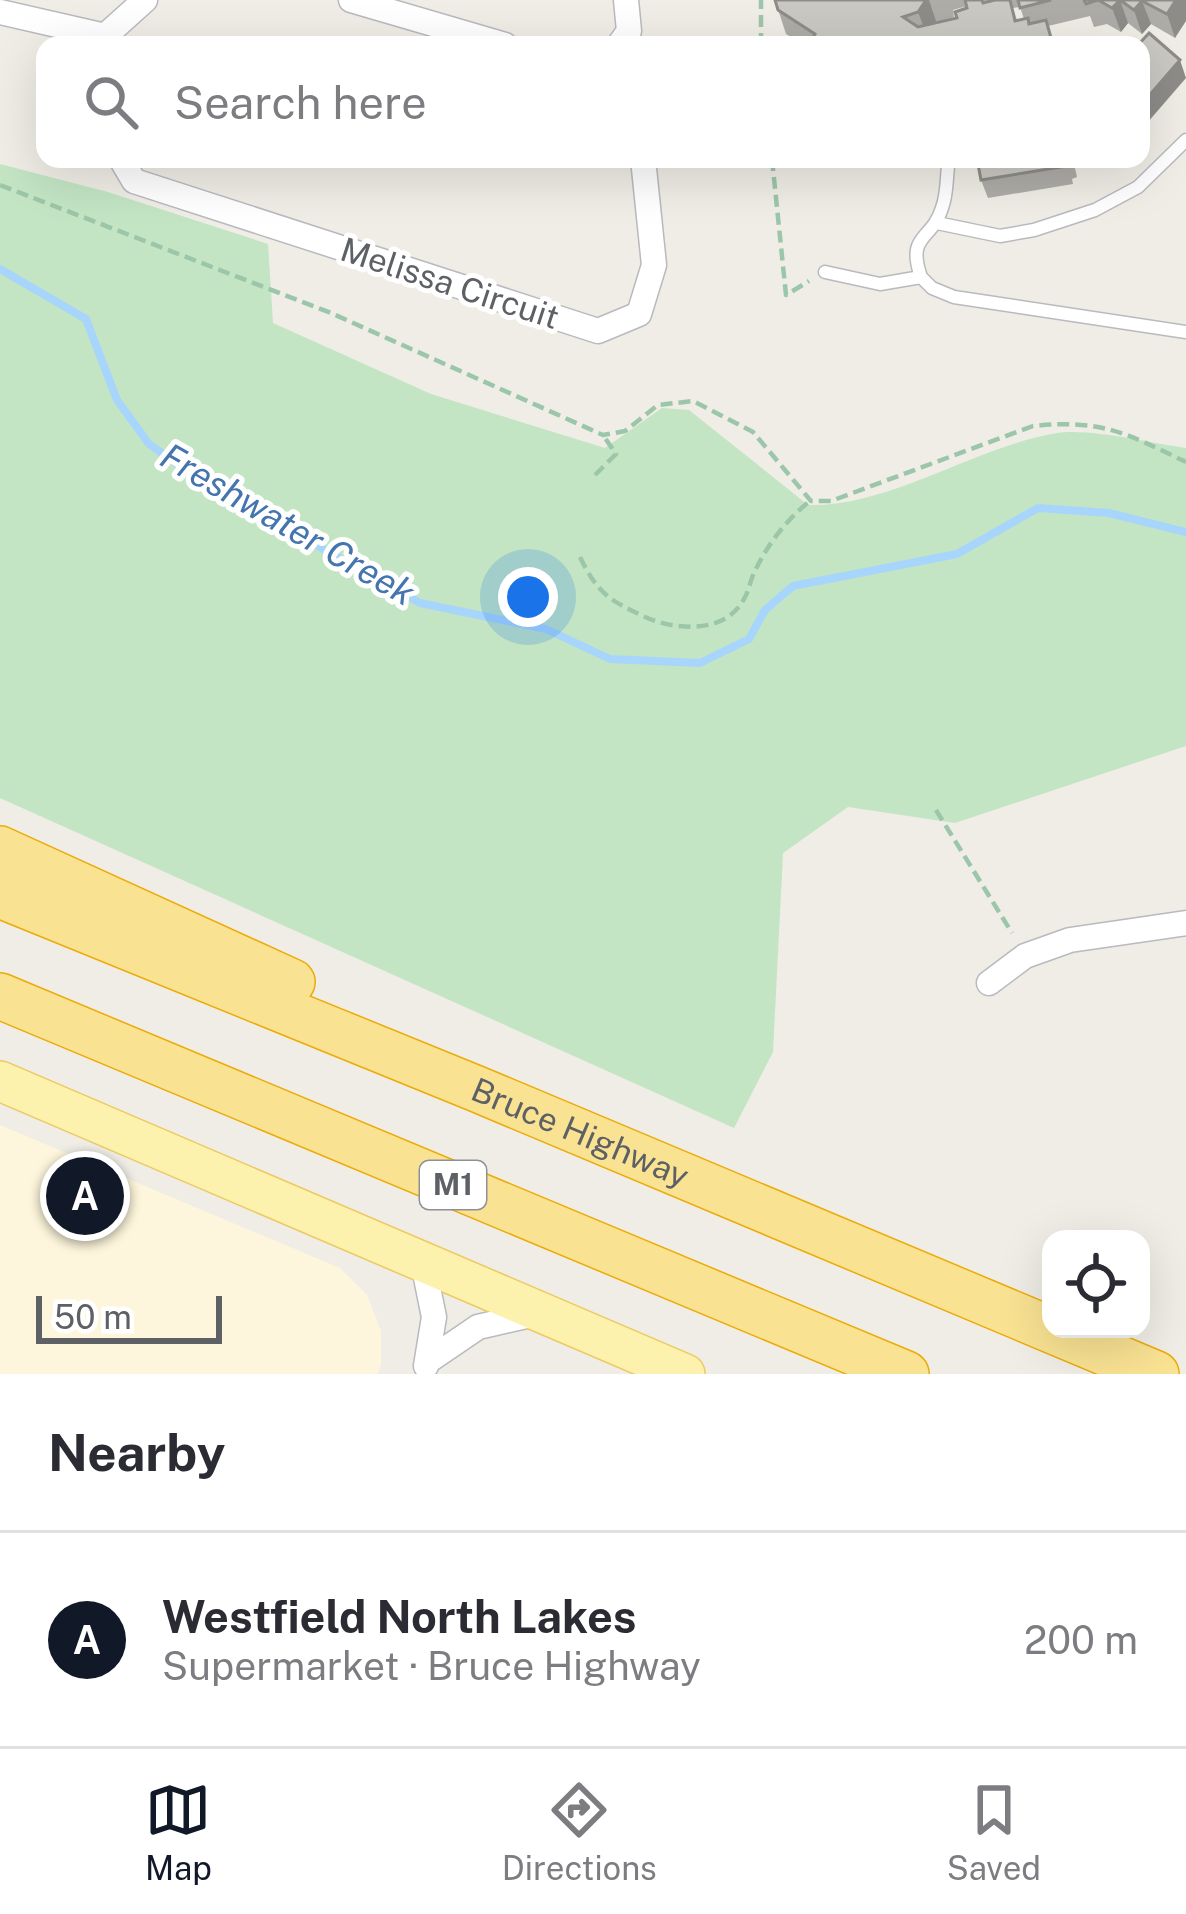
<!DOCTYPE html>
<html lang="en">
<head>
<meta charset="utf-8">
<style>
  :root { --surface:#fff; --page:#f7f7f7; --text:#2b2b33; --muted:#7c7c81; --line:#e1e1e2; --accent:#111827 }
  body { margin:0; font-family:"Public Sans",sans-serif; background:var(--page); color:var(--text) }
  .controls { position:absolute; right:36px; bottom:36px; display:grid; overflow:hidden; border-radius:24px; box-shadow:0 12px 48px #0002 }
  .controls button { width:108px; height:108px; display:grid; place-items:center; padding:0; border:0; border-bottom:3px solid var(--line); background:var(--surface); color:var(--text); font:60px sans-serif }
  .scale { position:absolute; left:36px; bottom:30px; width:186px; box-sizing:border-box; padding-left:12px; border:6px solid #5d6065; border-top:0; font-size:33px; line-height:42px; white-space:nowrap; color:#5d6065; -webkit-text-stroke:9px #fff; paint-order:stroke }
  .you { position:absolute; left:528px; top:597px; width:42px; height:42px; margin:-30px; border:9px solid #fff; border-radius:50%; background:#1a73e8; box-shadow:0 0 0 18px #1a73e833 }
  .badge { display:grid; place-items:center; width:78px; height:78px; border-radius:50%; background:var(--accent); color:#fff; font-size:39px; font-weight:700 }
  .pin { position:absolute; translate:-50% -50%; border:6px solid #fff; box-shadow:0 3px 12px #0006 }
  .list { margin:0; padding:0; list-style:none }
  h2 { display:flex; justify-content:space-between; align-items:center; height:156px; margin:0; padding:0 48px; font-size:51px }
  h2 small { font-size:39px; font-weight:400; color:var(--muted) }
  .list li { display:grid; grid-template-columns:78px 1fr auto; gap:36px; align-items:center; box-sizing:border-box; height:216px; padding:0 48px; border-top:3px solid var(--line) }
  .list b { display:block; font-size:45px; white-space:nowrap }
  .list p { margin:0; font-size:39px; white-space:nowrap; color:var(--muted) }
  .list em { font-size:39px; font-style:normal; color:var(--muted) }
  .icon { flex:none; width:66px; height:66px; fill:none; stroke:currentColor; stroke-width:2; stroke-linecap:round; stroke-linejoin:round }
  .map { position:relative; flex:none; width:1186px; height:1374px; overflow:hidden }
  .search { position:absolute; background:var(--surface); box-shadow:0 12px 48px #0002; left:36px; right:36px; top:36px; height:132px; display:flex; align-items:center; gap:30px; box-sizing:border-box; padding:0 42px; border-radius:24px; color:var(--muted); font-size:45px }
  .sheet { height:372px; background:var(--surface) }
  nav { display:flex; justify-content:space-around; align-items:center; box-sizing:border-box; height:168px; border-top:3px solid var(--line); background:var(--surface); font-size:33px; color:var(--muted) }
  nav a { display:grid; justify-items:center; gap:6px }
  nav .on { color:var(--accent) }
  .map>svg:first-child { display:block }
  .commercial { fill:#fdf6dc }
  .green { fill:#c3e5c4 }
  .lines { fill:none; stroke-linecap:round; stroke-linejoin:round }
  .stream { stroke:#a8d5fc; stroke-width:8 }
  .lane-casing { stroke:#b8babf; stroke-width:15 }
  .street-casing { stroke:#b8babf; stroke-width:27 }
  .primary-casing { stroke:#edc960; stroke-width:42 }
  .highway-casing { stroke:#ecab08; stroke-width:48 }
  .path { stroke:#9cc6a9; stroke-width:4.5; stroke-dasharray:12 6; stroke-linecap:butt }
  .lane { stroke:#fff; stroke-width:12 }
  .street { stroke:#fff; stroke-width:24 }
  .primary { stroke:#fcf2ad; stroke-width:39 }
  .highway { stroke:#f9e292; stroke-width:45 }
  .wall { fill:#aeaca7; fill-rule:evenodd }
  .shaded-wall { fill:#8d8c88 }
  .building { fill:#cac8c2; stroke:#8d8c88; stroke-width:3 }
  .labels { text-anchor:middle; stroke-width:10; stroke-linejoin:round; paint-order:stroke }
  .shield { fill:#fff; stroke:#8e9093; stroke-width:3 }
  .shield-label { font-size:30px; font-weight:bold; fill:#5d6065 }
  .street-label { font-size:33px; fill:#5d6065; stroke:#fff }
  .water-label { font-size:36px; font-style:italic; fill:#4475ae; stroke:#fff }
</style>
</head>
<body>
<div class="map">
<svg width="1186" height="1374" viewBox="0 0 1186 1374">
  <rect width="100%" height="100%" fill="#efede5"/>
  <!-- commercial -->
  <path class="commercial" d="M0,1125L340,1268L367,1295L381,1331V1365L377,1374H0Z"/>
  <!-- green -->
  <path class="green" d="M0,164L108,192L268,244L273,323L431,394L605,448L662,408L689,410L808,505C891,507 973,447 1057,433C1092,428 1149,443 1186,448V746L955,823L848,807L783,853L773,1052L734,1128L0,798Z"/>
  <g class="lines">
    <!-- stream -->
    <path class="stream" d="M0,269L86,319L117,400L149,444L203,482L420,603L546,629L610,659L700,663L749,639L765,610L793,586L957,554L1038,508L1109,513L1186,532"/>
    <defs>
      <path id="lane" d="M937,223L1000,236L1034,230L1095,210L1138,187L1186,140
        M825,272L880,284L921,277L932,288L954,297L1186,332
        M921,277C906,234 932,241 942,208C948,192 946,176 949,159"/>
      <path id="street" d="M351,0L505,45
        M0,12L105,36
        M105,36L145,0
        M619,45L629,31L626,0
        M121,159L134,181L598,331L639,314L654,265L643,159
        M989,983L1025,956L1070,940L1186,923
        M423,1263L434,1317L426,1366
        M428,1361L478,1327L539,1313"/>
      <path id="primary" d="M0,1081L685,1374"/>
      <g id="highway">
        <path d="M0,849L292,982"/>
        <path id="s1" d="M0,895L477,1089L1156,1374"/>
        <path d="M0,996L906,1374"/>
      </g>
    </defs>
    <!-- lane casing -->
    <use href="#lane" class="lane-casing"/>
    <!-- street casing -->
    <use href="#street" class="street-casing"/>
    <!-- primary casing -->
    <use href="#primary" class="primary-casing"/>
    <!-- highway casing -->
    <use href="#highway" class="highway-casing"/>
    <!-- path -->
    <path class="path" d="M761,45V0
      M772,159L786,295L809,281
      M0,185L331,313L603,435L625,431L658,405L693,401L753,432L811,501H831L1033,426C1103,419 1125,433 1186,462
      M595,475L616,454L603,435
      M580,557C598,594 609,600 645,617C677,631 725,634 744,599C749,591 750,581 754,573C767,545 786,520 810,501
      M936,810L1012,933"/>
    <!-- lane -->
    <use href="#lane" class="lane"/>
    <!-- street -->
    <use href="#street" class="street"/>
    <!-- primary -->
    <use href="#primary" class="primary"/>
    <!-- highway -->
    <use href="#highway" class="highway"/>
  </g>
  <!-- wall -->
  <path class="wall" d="M775,0H1186L1175,38L1151,24L1142,34L1128,23L1121,32L1107,24L1094,27L1090,16L1048,26L1055,45H804L786,34ZM967,6L957,18L935,23L954,17L953,10ZM1020,7L1024,19L1017,20L1013,8Z
    M1073,159L1077,177L1072,179L1073,184L988,198L981,180Z"/>
  <!-- shaded-wall -->
  <path class="shaded-wall" d="M926,0H929L936,21L927,36L918,12Z
    M1120,0L1128,23L1121,32L1112,8Z
    M1176,0H1186V21L1175,38L1167,14Z
    M1142,1L1151,24L1142,34L1134,10Z
    M1180,60L1186,78L1141,130V105Z"/>
  <!-- building -->
  <path class="building" d="M775,0H926L918,12L903,17L918,27L957,18L955,12L967,8L965,0H982L983,3L995,0H1010L1015,21L1028,18L1029,24L1046,20L1053,45H809L815,34L778,10Z
    M1018,0H1051L1020,8Z
    M1084,0H1176L1167,14L1142,1L1134,10L1120,0L1112,8L1098,0L1086,4Z
    M1149,33L1180,60L1141,105V45H1138Z
    M977,159H1070V160L1066,161L1067,166L981,180Z"/>
  <g class="labels">
    <!-- shield labels -->
    <rect class="shield" x="420" y="1161" width="66" height="48" rx="9"/>
    <g class="shield-label">
      <text x="453" y="1195">M1</text>
    </g>
    <!-- street labels -->
    <g class="street-label">
      <text transform="translate(450 283) rotate(18)" y="12">Melissa Circuit</text>
      <text dy="12" stroke="none"><textPath href="#s1" startOffset="627">Bruce Highway</textPath></text>
    </g>
    <!-- water labels -->
    <g class="water-label">
      <text transform="translate(288 524) rotate(30)" y="13">Freshwater Creek</text>
    </g>
  </g>
</svg>
<div class="controls">
<button><svg class="icon" aria-label="locate" viewBox="0 0 24 24"><circle cx="12" cy="12" r="6"/><path d="M12 2v4M12 18v4M2 12h4M18 12h4"/></svg></button>
</div>
<div class="scale">50 m</div>
<div class="you"></div>
<div class="pin badge" style="left:85px;top:1196px">A</div>
<div class="search"><svg class="icon" aria-label="search" viewBox="0 0 24 24"><circle cx="10" cy="10" r="6"/><path d="M15 15l6 6"/></svg>Search here</div>
</div>
<section class="sheet">
<h2>Nearby<small></small></h2>
<ul class="list">
<li><span class="badge">A</span><div><b>Westfield North Lakes</b><p>Supermarket · Bruce Highway</p></div><em>200 m</em></li>
</ul>
</section>
<nav>
<a class="on"><svg class="icon" aria-label="map" viewBox="0 0 24 24"><path d="M3 6l6-2 6 2 6-2v14l-6 2-6-2-6 2zM9 4v14M15 6v14"/></svg>Map</a>
<a><svg class="icon" aria-label="directions" viewBox="0 0 24 24"><path d="M12 3l9 9-9 9-9-9zM9 14v-3h6M13 9l2 2-2 2"/></svg>Directions</a>
<a><svg class="icon" aria-label="saved" viewBox="0 0 24 24"><path d="M7 4h10v16l-5-4-5 4z"/></svg>Saved</a>
</nav>
</body>
</html>
